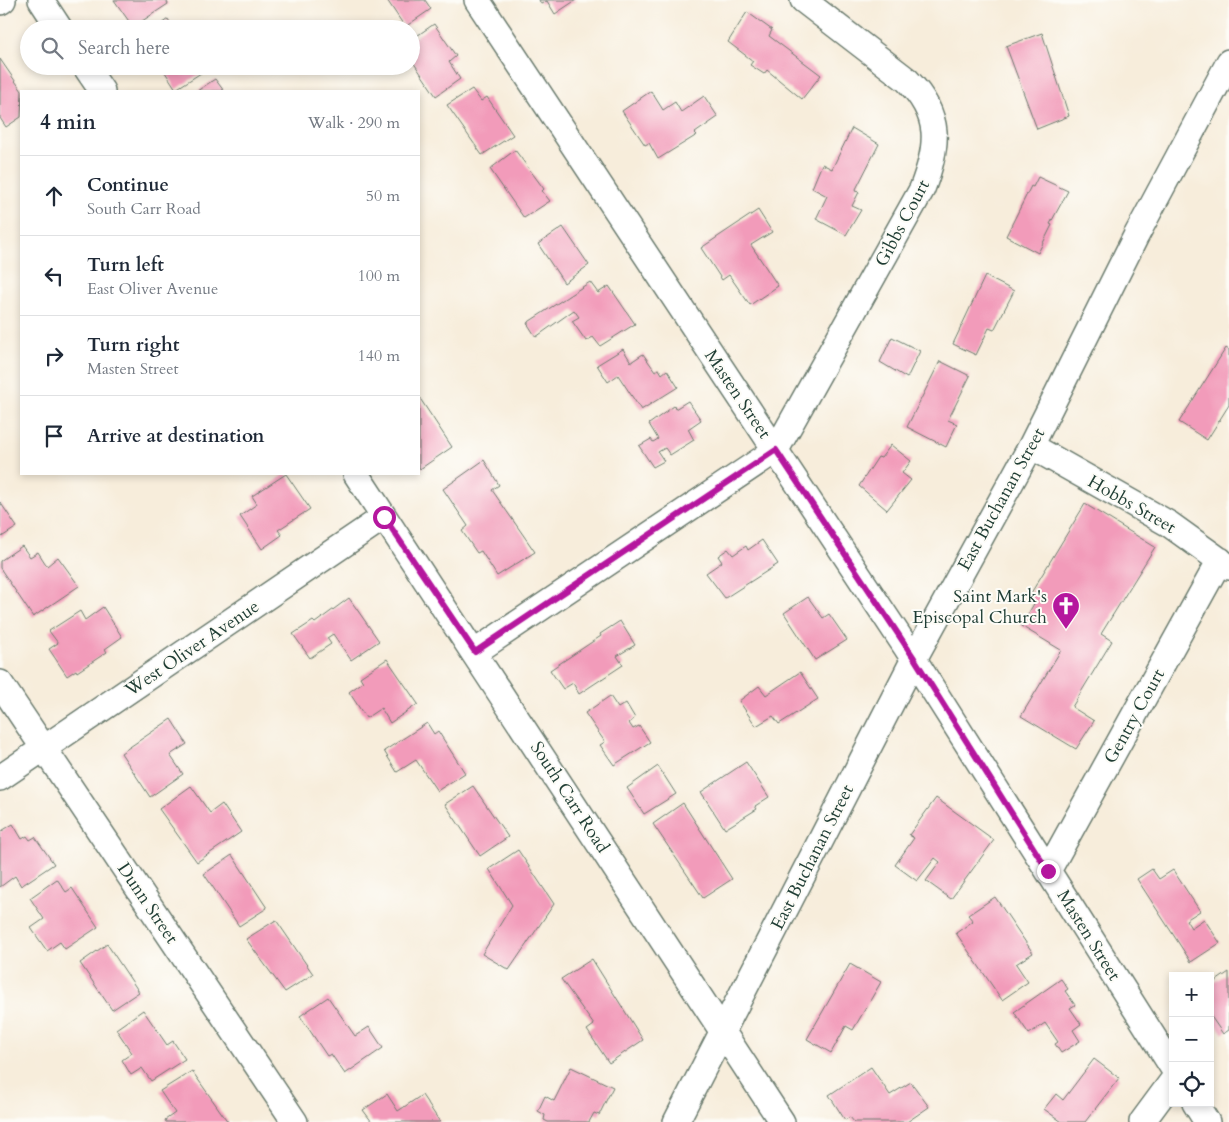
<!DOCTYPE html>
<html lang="en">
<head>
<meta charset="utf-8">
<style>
  :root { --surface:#fff; --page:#f2f2f3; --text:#1f2937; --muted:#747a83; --line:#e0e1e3 }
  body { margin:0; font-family:Cardo,serif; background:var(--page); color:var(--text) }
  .controls { position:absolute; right:15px; bottom:15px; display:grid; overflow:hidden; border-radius:0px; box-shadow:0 2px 8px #0003 }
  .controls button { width:45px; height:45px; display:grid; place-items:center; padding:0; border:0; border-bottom:1px solid var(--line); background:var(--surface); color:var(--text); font:25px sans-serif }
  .stop { position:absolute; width:15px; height:15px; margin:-11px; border:4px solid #b5179e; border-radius:50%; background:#fff }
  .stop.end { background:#b5179e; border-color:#fff; box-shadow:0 1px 5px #0008 }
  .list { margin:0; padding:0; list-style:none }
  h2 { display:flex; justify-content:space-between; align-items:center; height:65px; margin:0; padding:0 20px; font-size:21px }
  h2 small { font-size:16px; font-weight:400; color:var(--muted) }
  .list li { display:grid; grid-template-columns:32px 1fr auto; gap:15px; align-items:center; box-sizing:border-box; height:80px; padding:0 20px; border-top:1px solid var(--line) }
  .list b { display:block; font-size:19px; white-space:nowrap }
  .list p { margin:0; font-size:16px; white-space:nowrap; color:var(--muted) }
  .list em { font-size:16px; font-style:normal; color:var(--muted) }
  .icon { flex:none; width:28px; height:28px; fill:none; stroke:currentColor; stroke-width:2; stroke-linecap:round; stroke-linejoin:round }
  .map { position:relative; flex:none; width:1229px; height:1122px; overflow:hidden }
  .search { position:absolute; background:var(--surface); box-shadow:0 2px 8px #0003; left:20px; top:20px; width:400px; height:55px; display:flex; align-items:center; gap:12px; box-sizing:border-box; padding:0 18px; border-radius:28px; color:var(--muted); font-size:19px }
  .panel { position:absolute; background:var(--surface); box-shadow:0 2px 8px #0003; left:20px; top:90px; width:400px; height:385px; border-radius:0px }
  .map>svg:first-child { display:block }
  .building { fill:#f29bba }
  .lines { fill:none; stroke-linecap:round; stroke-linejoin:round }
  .minor-casing { stroke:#6b7b6e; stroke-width:28 }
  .minor { stroke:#fff; stroke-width:25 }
  .route { stroke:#b5179e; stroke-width:6 }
  .labels { text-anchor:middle; stroke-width:4; stroke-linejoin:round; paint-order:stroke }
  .street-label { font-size:18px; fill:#1f3d34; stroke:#fdfcf7 }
  .poi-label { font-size:18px; fill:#1f3d34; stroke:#fdfcf7; text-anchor:end }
</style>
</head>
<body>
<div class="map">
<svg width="1229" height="1122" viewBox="0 0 1229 1122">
  <rect width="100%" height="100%" fill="#fdfcf7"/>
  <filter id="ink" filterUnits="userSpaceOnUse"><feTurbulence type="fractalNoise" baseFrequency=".02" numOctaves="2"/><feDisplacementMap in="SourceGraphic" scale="10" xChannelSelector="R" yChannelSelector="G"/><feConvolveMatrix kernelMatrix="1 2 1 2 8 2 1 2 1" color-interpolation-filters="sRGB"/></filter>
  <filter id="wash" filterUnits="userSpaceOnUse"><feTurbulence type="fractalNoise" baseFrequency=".0096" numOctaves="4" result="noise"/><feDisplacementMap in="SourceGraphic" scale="20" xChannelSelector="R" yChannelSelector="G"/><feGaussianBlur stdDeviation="1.12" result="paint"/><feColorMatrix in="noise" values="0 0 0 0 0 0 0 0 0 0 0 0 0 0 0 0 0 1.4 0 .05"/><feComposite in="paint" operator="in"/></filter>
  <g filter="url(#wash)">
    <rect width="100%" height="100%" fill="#f7eddb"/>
    <g id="blocks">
      <!-- building -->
      <path class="building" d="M114,0H166L168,4L133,27Z
        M387,0H425L431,9L405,27Z
        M539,0H576L555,14L547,1L541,4Z
        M747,12L772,30L769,36L821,75L802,99L767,70L764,74L750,65L753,61L728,42Z
        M168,19L174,29H154Z
        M434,24L456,56L449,62L460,79L436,96L411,59V40Z
        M1042,33L1069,116L1037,129L1006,46Z
        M0,59L22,91L21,117L6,127L0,118Z
        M161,66H200L204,71L176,89Z
        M215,79L224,91H197Z
        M472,89L481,101L487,97L513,135L482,155L447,105Z
        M651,91L663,110L675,102L681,112L704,96L718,117L695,133L697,135L658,159L649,143L645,145L622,111Z
        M852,128L879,144L855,191L859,192L852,206L861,210L846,235L816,219L827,196L812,188L822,164L832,169Z
        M515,150L544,189L542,191L550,201L524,218L490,169Z
        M1038,177L1068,191L1050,224L1052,225L1038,253L1006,236L1031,186L1033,187Z
        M758,210L772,232L751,245L778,286L750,305L729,275L722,280L701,248Z
        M563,227L589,265L564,283L538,244Z
        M985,276L1014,291L994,330L989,328L976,355L953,344Z
        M590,282L598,293L609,286L635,324L600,346L593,337L586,341L572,321L579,317L574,310L536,337L527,323Z
        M892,337L920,351L907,378L880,362Z
        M1226,348L1229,350V405L1207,440L1179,422Z
        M623,349L631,362L643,354L655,371L659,369L662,374L667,370L678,387L641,410L618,375L608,382L597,365Z
        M940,361L970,376L948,420L957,424L946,447L907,427Z
        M419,397L452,447L420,469L419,467Z
        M688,401L701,420L688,429L694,440L670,455L665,448L658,452L664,461L653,467L639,446L651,439L653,442L658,439L649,424L674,406L675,409Z
        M891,445L911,461L902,473L911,480L887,510L859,486L878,457L881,458Z
        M484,460L499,485L492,490L535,552L497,576L481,551L477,553L462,531L468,526L443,489Z
        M286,474L310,509L278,530L282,535L262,549L240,516L257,504L252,496Z
        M0,502L17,527L0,538Z
        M1085,504L1155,547L1101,634L1112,641L1072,707L1094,721L1076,749L1021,716L1061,650L1021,626L1035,602L1028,598Z
        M762,540L778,564L725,598L706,573L722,562L718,556L728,549L733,555L746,546L748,550Z
        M22,546L30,557L38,552L47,566L58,557L79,586L33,617L0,568V561Z
        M808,597L823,618L829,614L847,640L815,660L784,613Z
        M349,598L379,641L351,660L333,634L327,638L331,644L310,658L293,634L313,621L315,623Z
        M103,607L122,637L105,649L107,652L77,672L76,670L67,676L49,649L58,643L49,631L80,611L85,620Z
        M620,621L635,645L617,656L623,665L579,694L573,683L563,689L550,670L601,636L600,634Z
        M387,659L418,704L390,723L381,708L366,718L349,692L363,682L360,677Z
        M800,672L818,699L779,724L773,716L756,726L739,701L759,686L766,695Z
        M610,696L618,708L626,703L635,718L629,723L633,729L639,726L650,742L614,765L600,745L605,742L585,713Z
        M171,719L187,744L170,755L183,774L150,797L121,753Z
        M427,723L434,734L438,731L465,773L437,791L416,760L397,772L384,751Z
        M746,762L769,797L755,806L757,809L725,829L701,792Z
        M658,766L676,794L644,814L627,788Z
        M191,786L210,813L222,804L241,832L197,862L159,809Z
        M473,786L508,837L480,856L445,804Z
        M936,798L994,840L951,899L926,881L940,862L935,858L917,881L895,865L914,838L909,835Z
        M683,803L732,879L703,898L653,824Z
        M13,824L22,839L27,836L30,840L35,837L54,864L21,886L15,876L0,887V832Z
        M518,850L554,904L509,970L482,954L512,905L489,869Z
        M232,855L267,908L239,926L204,874Z
        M1152,869L1159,879L1173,870L1200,911L1186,920L1191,928L1204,919L1220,943L1191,962L1137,879Z
        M57,879L66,892L72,888L98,927L65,949L60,942L47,951L31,928L44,919L30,898Z
        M995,897L1033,953L1016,964L1028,982L1002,1000L956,933L973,921L968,915Z
        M276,920L313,974L285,992L246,939Z
        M107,944L139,992L112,1010L80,963Z
        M592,959L643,1040L609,1063L587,1030L594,1025L561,979Z
        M850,964L881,982L853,1030L846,1026L831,1053L807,1039Z
        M1229,972V1030L1223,1034L1210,1015V985Z
        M1061,979L1068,989L1065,991L1075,1005L1070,1008L1081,1024L1073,1030L1080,1041L1061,1053L1055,1044L1058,1042L1045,1023L1029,1034L1014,1012Z
        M328,997L355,1036L369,1027L383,1048L345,1074L331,1054L327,1056L300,1016Z
        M143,1010L167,1045L173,1041L185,1059L151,1081L142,1068L131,1075L122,1060L132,1053L116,1029Z
        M1094,1059L1119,1078L1085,1122H1062L1044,1109L1056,1094L1063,1100Z
        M571,1067L613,1087L599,1115L594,1113L589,1122H548L544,1120L545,1115L538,1111L545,1096L554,1101Z
        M871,1067L890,1095L911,1082L929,1107L907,1122H854L850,1117L845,1120L829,1095Z
        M192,1071L228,1122H166L165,1120L175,1113L160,1091Z
        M387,1094L398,1111L422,1095L440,1122H372L363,1110Z"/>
    </g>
  </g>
  <g filter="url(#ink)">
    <use href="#blocks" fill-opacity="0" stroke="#6b7b6e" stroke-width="1"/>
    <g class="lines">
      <defs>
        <path id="minor" d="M41,0L60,29
          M477,0L906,647L1173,1068
          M0,2L3,0
          M85,66L102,91
          M1031,446L1169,524L1229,567
          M356,474L782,1122
          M475,652L776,450L922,189C939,145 942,116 907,80L803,0
          M0,683L295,1122
          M0,778L384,517
          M1048,871L1220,560
          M1195,1103L1207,1122
          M676,1122L914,659L1031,446L1136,236L1229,62
          M1142,1122L1173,1080"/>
      </defs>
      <!-- minor casing -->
      <use href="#minor" class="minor-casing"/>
      <!-- minor -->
      <use href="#minor" class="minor"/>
    </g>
  </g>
  <g class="lines" filter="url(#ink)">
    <!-- route -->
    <path class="route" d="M384,517L475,652L776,450L914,658L1048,871"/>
  </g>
  <!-- icons -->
  <defs>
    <symbol id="church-pin" viewBox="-11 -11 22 30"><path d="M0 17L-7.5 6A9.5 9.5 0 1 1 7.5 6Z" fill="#b5179e" stroke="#fdfcf7"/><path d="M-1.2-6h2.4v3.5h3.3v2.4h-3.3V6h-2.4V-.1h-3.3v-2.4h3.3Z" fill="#fff"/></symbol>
  </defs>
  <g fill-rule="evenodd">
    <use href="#church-pin" x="1050" y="590" width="32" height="43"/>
  </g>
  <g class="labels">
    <!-- street labels -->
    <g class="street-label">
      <text transform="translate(902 223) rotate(-62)" y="6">Gibbs Court</text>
      <text transform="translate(738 394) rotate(56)" y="6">Masten Street</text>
      <text transform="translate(1001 499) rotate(-61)" y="6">East Buchanan Street</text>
      <text transform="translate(1132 504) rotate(30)" y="6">Hobbs Street</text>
      <text transform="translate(192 648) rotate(-34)" y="6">West Oliver Avenue</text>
      <text transform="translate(1134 716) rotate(-61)" y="6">Gentry Court</text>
      <text transform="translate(570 797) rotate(57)" y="6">South Carr Road</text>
      <text transform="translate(812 857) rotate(-63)" y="6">East Buchanan Street</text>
      <text transform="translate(148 903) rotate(56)" y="6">Dunn Street</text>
      <text transform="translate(1089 935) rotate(58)" y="6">Masten Street</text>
    </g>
    <!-- poi labels -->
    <g class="poi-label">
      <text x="1047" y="602">Saint Mark's<tspan x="1047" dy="21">Episcopal Church</tspan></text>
    </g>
  </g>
</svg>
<div class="controls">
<button>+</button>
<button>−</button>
<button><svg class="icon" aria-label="locate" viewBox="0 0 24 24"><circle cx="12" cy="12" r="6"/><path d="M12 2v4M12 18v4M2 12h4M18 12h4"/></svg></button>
</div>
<div class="stop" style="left:384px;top:517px"></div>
<div class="stop end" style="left:1048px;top:871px"></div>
<div class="search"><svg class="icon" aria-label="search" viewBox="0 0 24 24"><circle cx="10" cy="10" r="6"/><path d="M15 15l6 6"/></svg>Search here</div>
<section class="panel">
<h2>4 min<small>Walk · 290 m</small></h2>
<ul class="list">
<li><svg class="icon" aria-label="ahead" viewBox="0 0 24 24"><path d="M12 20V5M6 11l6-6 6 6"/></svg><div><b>Continue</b><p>South Carr Road</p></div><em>50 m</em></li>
<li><svg class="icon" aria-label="left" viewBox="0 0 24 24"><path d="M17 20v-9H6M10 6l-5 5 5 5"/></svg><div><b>Turn left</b><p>East Oliver Avenue</p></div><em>100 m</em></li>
<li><svg class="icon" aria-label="right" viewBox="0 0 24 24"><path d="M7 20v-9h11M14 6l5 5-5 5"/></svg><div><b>Turn right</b><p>Masten Street</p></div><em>140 m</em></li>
<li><svg class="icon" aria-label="arrive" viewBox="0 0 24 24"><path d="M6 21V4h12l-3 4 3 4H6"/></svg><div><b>Arrive at destination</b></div></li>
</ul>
</section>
</div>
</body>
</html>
